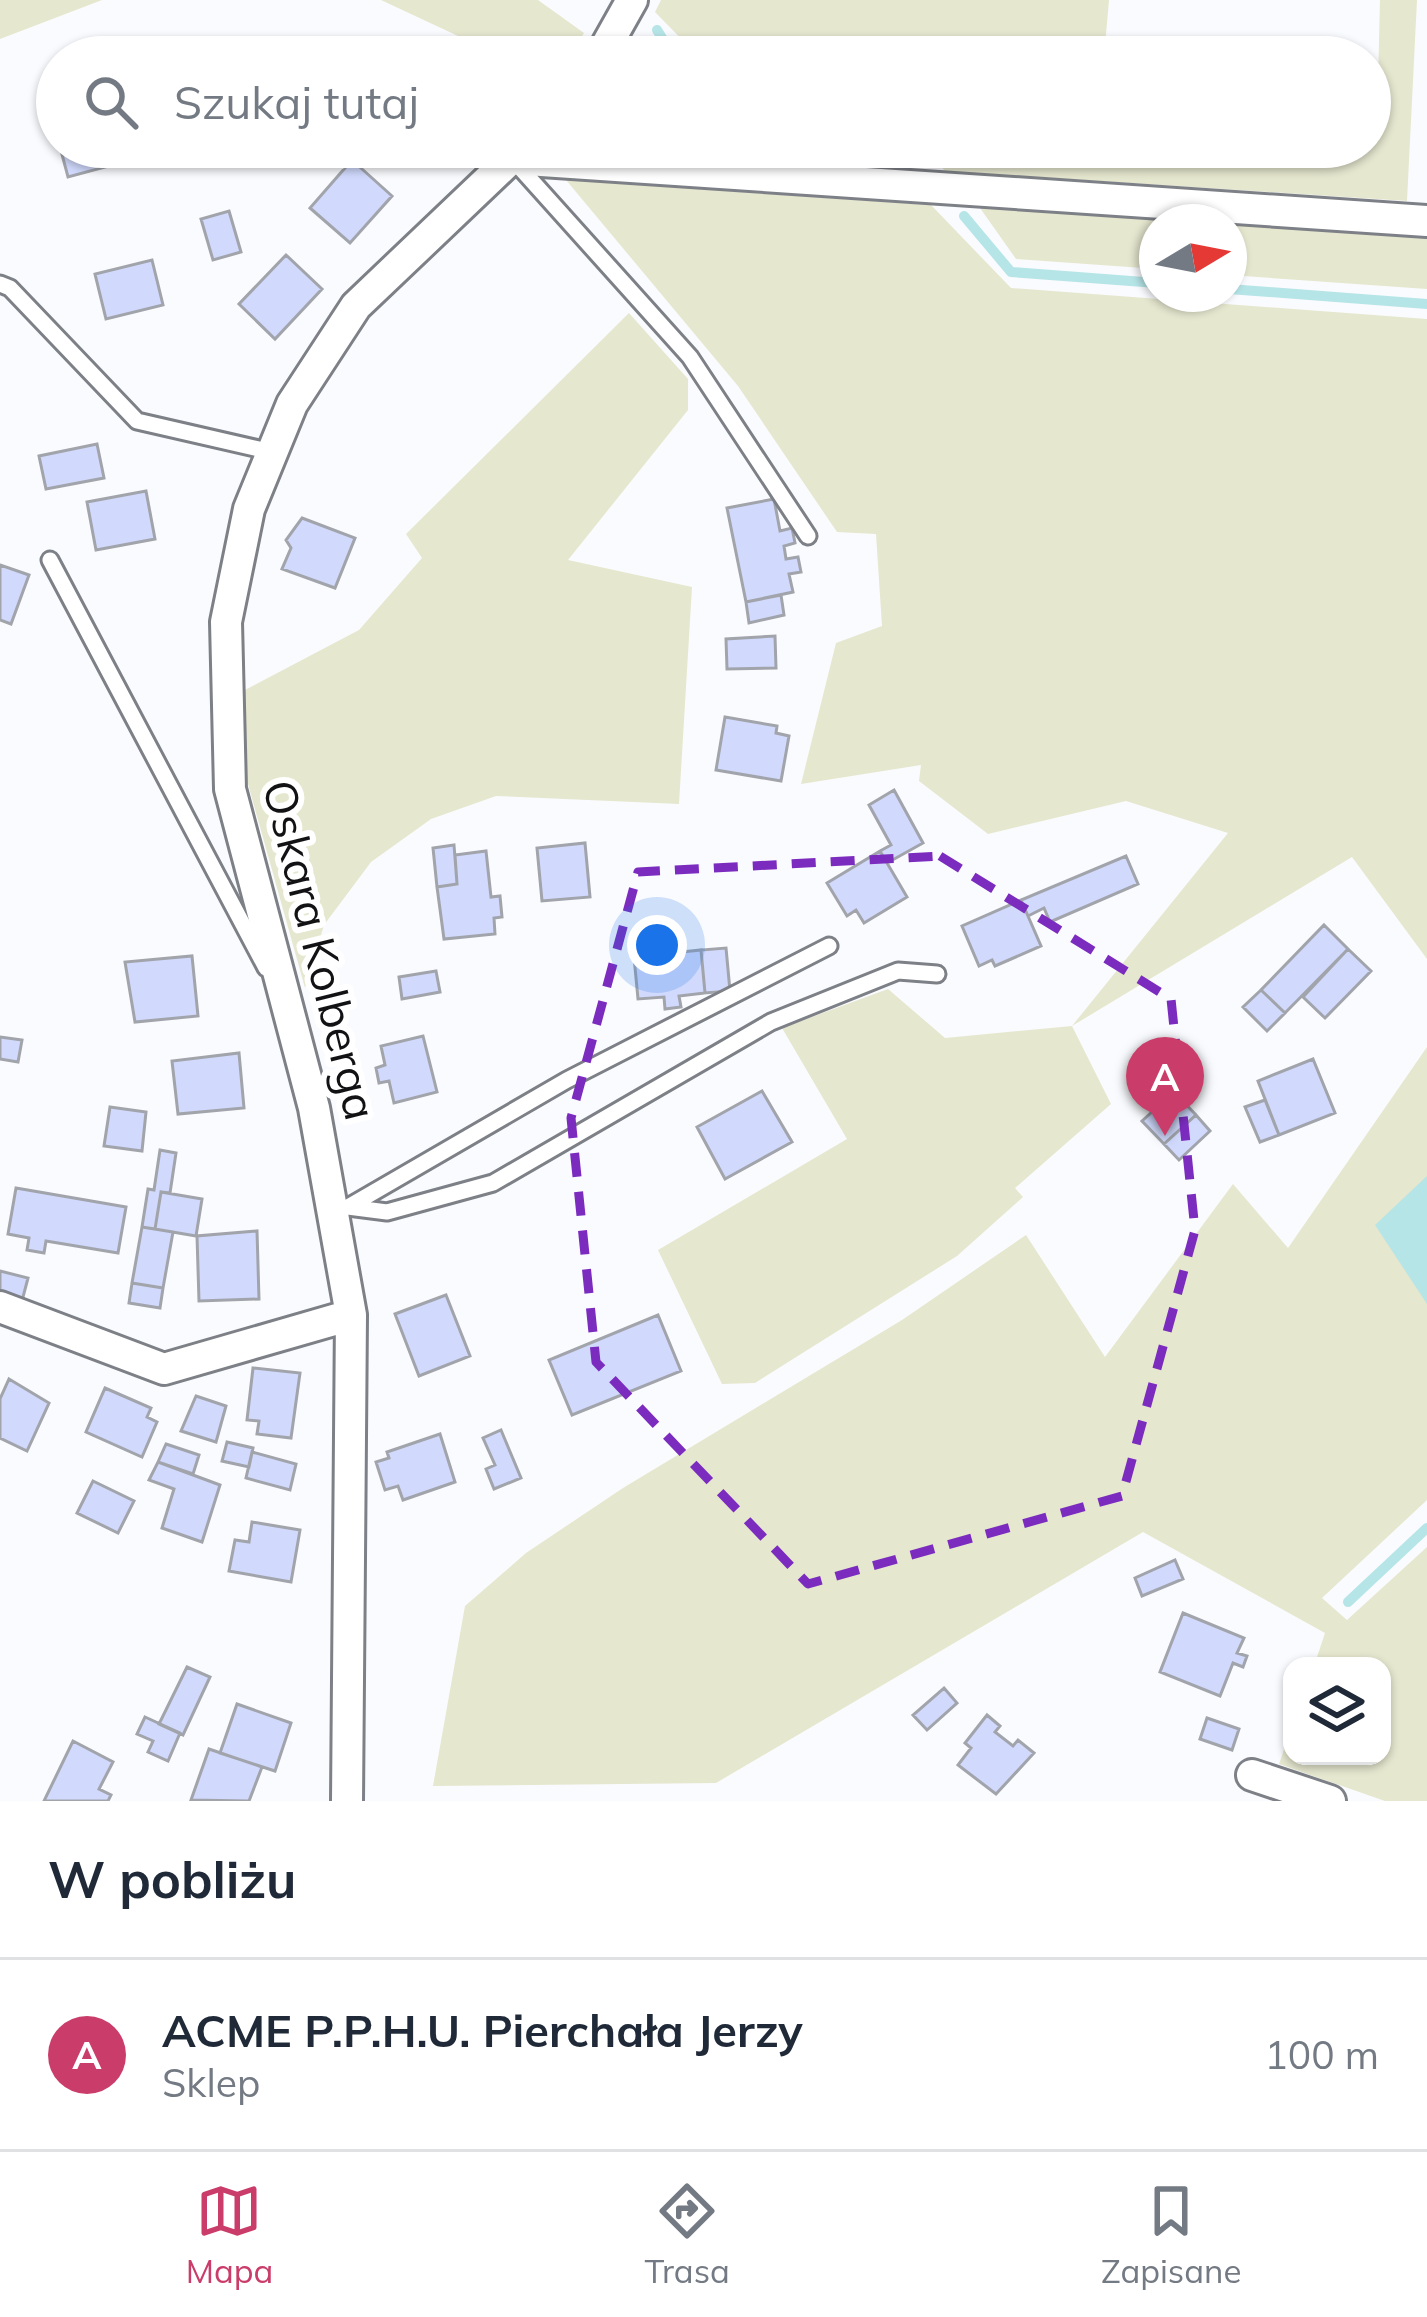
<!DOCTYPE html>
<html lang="pl">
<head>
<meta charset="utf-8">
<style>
  :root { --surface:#fff; --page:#f6f6f7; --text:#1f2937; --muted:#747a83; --line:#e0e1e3; --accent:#ca3d6a }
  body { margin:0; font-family:Mulish,sans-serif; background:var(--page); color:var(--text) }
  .controls { position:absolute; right:36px; bottom:36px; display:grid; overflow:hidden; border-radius:24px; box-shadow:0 3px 9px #0004 }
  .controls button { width:108px; height:108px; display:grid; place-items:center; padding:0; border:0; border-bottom:3px solid var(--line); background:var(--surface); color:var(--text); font:60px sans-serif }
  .compass { position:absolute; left:1139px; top:204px; width:108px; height:108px; border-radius:50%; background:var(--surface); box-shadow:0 3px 9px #0004; rotate:80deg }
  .you { position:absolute; left:657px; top:945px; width:42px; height:42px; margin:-30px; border:9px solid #fff; border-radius:50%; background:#1a73e8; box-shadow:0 0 0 18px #1a73e833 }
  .badge { display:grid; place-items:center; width:78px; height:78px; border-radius:50%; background:var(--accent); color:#fff; font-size:39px; font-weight:700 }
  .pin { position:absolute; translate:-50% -99px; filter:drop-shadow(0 3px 6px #0008) }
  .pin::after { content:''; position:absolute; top:63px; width:42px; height:36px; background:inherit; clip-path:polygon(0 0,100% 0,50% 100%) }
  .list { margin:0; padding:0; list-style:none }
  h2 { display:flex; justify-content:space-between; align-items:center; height:156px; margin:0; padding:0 48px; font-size:51px }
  h2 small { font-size:39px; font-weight:400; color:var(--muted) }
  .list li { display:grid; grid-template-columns:78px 1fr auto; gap:36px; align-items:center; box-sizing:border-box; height:192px; padding:0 48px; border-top:3px solid var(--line) }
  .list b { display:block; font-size:45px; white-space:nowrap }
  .list p { margin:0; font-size:39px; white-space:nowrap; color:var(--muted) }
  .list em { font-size:39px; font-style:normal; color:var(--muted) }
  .icon { flex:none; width:66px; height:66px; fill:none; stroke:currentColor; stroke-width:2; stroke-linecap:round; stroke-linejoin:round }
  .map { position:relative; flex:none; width:1427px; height:1801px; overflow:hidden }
  .search { position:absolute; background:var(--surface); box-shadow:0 3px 9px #0004; left:36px; right:36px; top:36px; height:132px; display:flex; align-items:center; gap:30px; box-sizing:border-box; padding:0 42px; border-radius:66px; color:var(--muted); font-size:45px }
  .sheet { height:348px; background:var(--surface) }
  nav { display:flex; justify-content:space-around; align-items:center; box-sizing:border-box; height:168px; border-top:3px solid var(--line); background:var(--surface); font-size:33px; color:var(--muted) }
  nav a { display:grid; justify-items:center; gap:6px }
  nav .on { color:var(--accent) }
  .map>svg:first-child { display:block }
  .green { fill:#e6e7cf }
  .water { fill:#b6e5e8 }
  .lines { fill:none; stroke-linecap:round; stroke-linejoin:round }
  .stream { stroke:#b6e5e8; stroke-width:10 }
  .building { fill:#d1dafd; stroke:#a2a4ac; stroke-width:3 }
  .lane-casing { stroke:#7d8086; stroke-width:21 }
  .street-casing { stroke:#7d8086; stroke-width:36 }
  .lane { stroke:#fff; stroke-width:15 }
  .street { stroke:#fff; stroke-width:30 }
  .marked { fill:none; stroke:#7b2cbf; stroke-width:9; stroke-dasharray:24 15; stroke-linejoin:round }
  .labels { text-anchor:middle; stroke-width:12; stroke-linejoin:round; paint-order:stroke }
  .street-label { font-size:45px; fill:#121215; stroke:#fff }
</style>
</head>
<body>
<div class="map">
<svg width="1427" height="1801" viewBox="0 0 1427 1801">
  <rect width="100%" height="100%" fill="#fafbfe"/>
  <!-- green -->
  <path class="green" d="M0,0H102L0,39Z
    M381,0H538L584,33L570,57H503Z
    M661,0H1109L1104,57H733L694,52L655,12Z
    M1380,0H1417L1407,201L945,171L925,147H1370V82H1378Z
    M552,147H887L910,174Z
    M566,180L931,205L1011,288L1427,319V959L1352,857L1072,1026L1111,1104L1015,1188L1023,1197L957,1256L755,1383L722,1384L658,1250L847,1139L782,1028L888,989L945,1038L1072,1026L1228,833L1126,801L988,834L919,781L921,765L801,784L836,643L882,626L876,534L837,532L738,386Z
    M980,208L1148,213L1427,234V289L1229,275V222H1157V269L1016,259Z
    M629,313L688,379V410L568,560L692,587L679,804L496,796L431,819L371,862L324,925L305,988L246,777L243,691L359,630L422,558L406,534Z
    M1427,1047V1500L1322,1598L1347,1620L1427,1547V1801H1385L1279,1764L1292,1726V1756H1382V1666H1314L1325,1633L1143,1532L716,1783L433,1786L465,1606L526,1553L623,1488L902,1320L1026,1235L1105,1357L1233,1184L1288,1248Z"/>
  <!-- water -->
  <path class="water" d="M1427,1176V1304L1375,1225Z"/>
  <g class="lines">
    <!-- stream -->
    <path class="stream" d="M657,30L674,57
      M905,147L916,160
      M964,216L1011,272L1157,283
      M1229,289L1427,304
      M1348,1602L1427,1528"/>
  </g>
  <!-- building -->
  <path class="building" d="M60,147H131L135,159L68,177Z
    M321,147H366L345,168Z
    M418,147H444L432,160Z
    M352,160L392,196L350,243L310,208Z
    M229,211L241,252L213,260L201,219Z
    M286,255L322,289L275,339L239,304Z
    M152,260L163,305L106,319L95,274Z
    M97,444L104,478L46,489L39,456Z
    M146,491L155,539L96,550L87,502Z
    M774,499L780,531L792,528L795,543L784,546L786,559L798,557L801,572L789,574L793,592L746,602L727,508Z
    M302,518L355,538L335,588L282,569L291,548L286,540Z
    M0,565L29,575L11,624L0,620Z
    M781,595L784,615L749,623L746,602Z
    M775,636L776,668L727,669L726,639Z
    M725,717L777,726L776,733L789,736L781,781L716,770Z
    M894,790L923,843L887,863L880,851L891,845L869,805Z
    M585,843L590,897L542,901L537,848Z
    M454,845L457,884L437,887L433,848Z
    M486,851L491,897L500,896L502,917L494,918L495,934L444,939L437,887L457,884L455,855Z
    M880,851L907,897L864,923L856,910L847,916L827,883Z
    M1126,856L1138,884L1050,922L1044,908L1028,916L1021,900Z
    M1021,900L1041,946L995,966L992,960L979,966L962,926Z
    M1324,925L1348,949L1285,1013L1261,990Z
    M726,948L730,991L705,993L701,950Z
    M1348,949L1371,971L1325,1018L1303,997Z
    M701,950L705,993L679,996L681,1007L665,1009L664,997L638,999L634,957Z
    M192,956L198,1016L135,1022L125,962Z
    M436,971L440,992L402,999L399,977Z
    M1261,990L1285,1013L1267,1031L1243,1007Z
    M423,1036L437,1092L394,1103L389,1081L379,1083L376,1068L385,1065L381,1046Z
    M0,1037L22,1040L18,1062L0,1059Z
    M239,1053L244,1108L178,1114L172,1061Z
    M1313,1059L1335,1113L1279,1135L1258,1081Z
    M762,1091L792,1142L725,1179L697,1127Z
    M1174,1092L1196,1115L1164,1144L1142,1121Z
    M1265,1100L1279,1135L1260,1142L1245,1107Z
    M110,1107L146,1112L142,1151L104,1146Z
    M1196,1115L1210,1131L1179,1160L1164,1144Z
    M160,1150L176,1153L170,1193L161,1192L155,1229L142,1227L148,1189L154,1190Z
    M16,1188L126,1207L118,1253L46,1241L44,1253L27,1250L29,1238L8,1234Z
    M161,1192L202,1199L196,1236L155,1229Z
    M142,1227L173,1232L163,1288L132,1283Z
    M257,1231L259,1299L199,1301L197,1236Z
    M0,1271L28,1278L22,1301L0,1295Z
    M132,1283L163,1288L160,1308L129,1303Z
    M446,1295L470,1356L419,1376L395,1314Z
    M658,1315L681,1371L572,1415L549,1360Z
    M253,1368L300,1373L291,1438L257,1434L259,1421L247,1420Z
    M9,1379L49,1403L27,1451L0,1438V1399Z
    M105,1388L151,1408L147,1417L157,1422L142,1457L86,1432Z
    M196,1396L226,1406L216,1442L181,1431Z
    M501,1430L521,1478L494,1489L486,1469L495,1465L483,1438Z
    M440,1434L455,1482L403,1500L398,1486L385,1490L376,1462L389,1458L387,1452Z
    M227,1442L253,1448L249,1467L222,1461Z
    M166,1444L199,1455L193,1474L158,1462Z
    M252,1452L296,1464L290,1490L246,1478Z
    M158,1462L220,1485L202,1542L162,1528L174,1489L149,1480Z
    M93,1481L134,1501L118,1533L77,1513Z
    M252,1522L300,1530L291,1582L229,1571L235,1540L249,1542Z
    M1175,1560L1183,1579L1142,1596L1135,1578Z
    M1183,1613L1244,1638L1237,1653L1247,1656L1243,1667L1233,1663L1220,1696L1160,1672Z
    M187,1667L210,1677L183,1735L159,1724Z
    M944,1688L957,1703L927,1730L913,1715Z
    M237,1704L291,1723L275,1771L220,1753Z
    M987,1715L1000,1726L995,1732L1013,1746L1018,1740L1034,1753L996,1794L958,1765L971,1748L965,1743Z
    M145,1717L180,1733L168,1761L148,1752L153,1741L137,1734Z
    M1207,1718L1239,1729L1232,1750L1200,1739Z
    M73,1741L113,1762L99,1789L111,1795L108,1801H44Z
    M209,1749L262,1767L249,1801L191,1800Z"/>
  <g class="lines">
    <defs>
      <path id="lane" d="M514,161L690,357L808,536
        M0,284L10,288L137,421L272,452
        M50,560L266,968
        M348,1207L567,1080L829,946
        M332,1210L348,1207L387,1212L493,1183L771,1022L898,971L937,974"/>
      <path id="street" d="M600,57L632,0
        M512,159L1427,221
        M0,1307L164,1369L351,1315
        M1252,1775L1330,1801
        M347,1801L351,1315L314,1108L230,789L226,622L249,509L292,404L356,306L523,147"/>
    </defs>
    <!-- lane casing -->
    <use href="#lane" class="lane-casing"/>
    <!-- street casing -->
    <use href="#street" class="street-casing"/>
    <!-- lane -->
    <use href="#lane" class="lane"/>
    <!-- street -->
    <use href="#street" class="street"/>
  </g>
  <!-- marked area -->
  <path class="marked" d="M940,856L1171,999L1195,1230L1122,1496L808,1584L596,1362L571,1118L638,872Z"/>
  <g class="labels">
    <!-- street labels -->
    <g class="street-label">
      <text transform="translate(320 950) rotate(76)" y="16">Oskara Kolberga</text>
    </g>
  </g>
</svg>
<div class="controls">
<button><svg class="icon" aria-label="layers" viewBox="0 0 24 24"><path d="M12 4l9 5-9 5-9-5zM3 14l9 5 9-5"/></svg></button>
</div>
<svg class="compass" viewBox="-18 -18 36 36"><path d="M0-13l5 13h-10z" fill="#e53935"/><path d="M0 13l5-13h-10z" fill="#747a83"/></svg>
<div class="you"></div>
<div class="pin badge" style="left:1165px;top:1136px">A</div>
<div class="search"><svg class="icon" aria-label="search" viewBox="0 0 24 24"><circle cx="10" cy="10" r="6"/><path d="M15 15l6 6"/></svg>Szukaj tutaj</div>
</div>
<section class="sheet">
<h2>W pobliżu<small></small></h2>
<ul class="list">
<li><span class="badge">A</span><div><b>ACME P.P.H.U. Pierchała Jerzy</b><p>Sklep</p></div><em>100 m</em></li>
</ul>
</section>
<nav>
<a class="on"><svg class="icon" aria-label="map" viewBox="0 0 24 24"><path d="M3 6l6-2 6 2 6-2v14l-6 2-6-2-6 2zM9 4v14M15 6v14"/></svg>Mapa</a>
<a><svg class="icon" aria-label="directions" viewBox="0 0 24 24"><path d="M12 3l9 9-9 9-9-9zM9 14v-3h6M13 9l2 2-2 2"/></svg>Trasa</a>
<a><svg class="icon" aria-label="saved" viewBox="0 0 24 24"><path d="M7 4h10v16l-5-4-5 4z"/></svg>Zapisane</a>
</nav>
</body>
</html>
